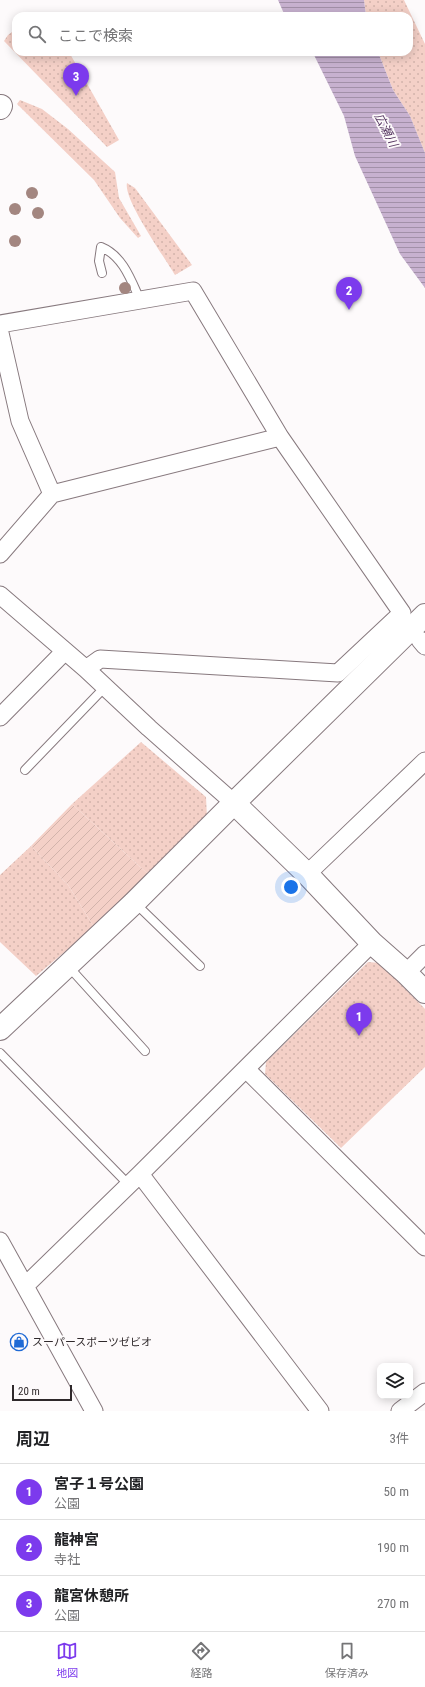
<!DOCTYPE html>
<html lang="ja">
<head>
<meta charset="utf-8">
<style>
  :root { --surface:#fff; --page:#f6f6f6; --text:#202124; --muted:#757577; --line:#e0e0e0; --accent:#7c3aed }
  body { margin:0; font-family:"Roboto Condensed","Noto Sans JP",sans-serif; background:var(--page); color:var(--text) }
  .controls { position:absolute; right:12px; bottom:12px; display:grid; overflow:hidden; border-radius:8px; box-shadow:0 2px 10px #0003 }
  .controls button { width:36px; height:36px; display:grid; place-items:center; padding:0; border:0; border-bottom:1px solid var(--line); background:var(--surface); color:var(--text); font:20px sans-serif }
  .scale { position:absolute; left:12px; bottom:10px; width:60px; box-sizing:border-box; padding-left:4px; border:2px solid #2f292b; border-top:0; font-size:11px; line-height:14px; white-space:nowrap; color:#2f292b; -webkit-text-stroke:3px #fdfafb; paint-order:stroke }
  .you { position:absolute; left:291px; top:887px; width:14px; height:14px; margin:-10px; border:3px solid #fff; border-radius:50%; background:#1a73e8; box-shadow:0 0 0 6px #1a73e833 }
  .badge { display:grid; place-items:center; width:26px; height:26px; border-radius:50%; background:var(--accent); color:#fff; font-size:13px; font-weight:700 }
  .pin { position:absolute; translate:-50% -33px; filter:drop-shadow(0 1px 2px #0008) }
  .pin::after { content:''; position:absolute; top:21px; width:14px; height:12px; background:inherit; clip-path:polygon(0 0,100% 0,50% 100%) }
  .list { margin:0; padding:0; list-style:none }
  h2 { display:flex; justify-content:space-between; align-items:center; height:52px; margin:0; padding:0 16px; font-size:17px }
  h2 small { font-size:13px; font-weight:400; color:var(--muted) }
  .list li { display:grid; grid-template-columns:26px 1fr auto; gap:12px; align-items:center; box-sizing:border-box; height:56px; padding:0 16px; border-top:1px solid var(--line) }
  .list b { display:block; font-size:15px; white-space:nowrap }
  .list p { margin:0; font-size:13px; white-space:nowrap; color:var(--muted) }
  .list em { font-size:13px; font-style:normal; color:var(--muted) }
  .icon { flex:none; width:22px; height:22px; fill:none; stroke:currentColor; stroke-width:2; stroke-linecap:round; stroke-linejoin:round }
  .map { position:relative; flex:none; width:425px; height:1411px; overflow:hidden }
  .search { position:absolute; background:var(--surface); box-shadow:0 2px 10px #0003; left:12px; right:12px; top:12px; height:44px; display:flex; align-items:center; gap:10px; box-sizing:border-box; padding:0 14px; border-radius:12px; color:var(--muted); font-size:15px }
  .sheet { height:220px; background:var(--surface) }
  nav { display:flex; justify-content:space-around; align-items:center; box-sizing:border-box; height:56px; border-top:1px solid var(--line); background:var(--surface); font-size:11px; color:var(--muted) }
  nav a { display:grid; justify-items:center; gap:2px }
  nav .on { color:var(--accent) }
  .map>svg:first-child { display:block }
  .grass { fill:url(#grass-dots) }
  .garden { fill:url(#garden-furrows) }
  .water { fill:url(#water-rules) }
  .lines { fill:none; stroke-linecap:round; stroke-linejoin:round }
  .lane-casing { stroke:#87797e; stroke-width:10 }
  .street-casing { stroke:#87797e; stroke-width:19 }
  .secondary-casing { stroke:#87797e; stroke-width:24 }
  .lane { stroke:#fff; stroke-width:8 }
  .street { stroke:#fff; stroke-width:17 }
  .secondary { stroke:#fff; stroke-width:22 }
  .tree { fill:#a38680 }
  .labels { text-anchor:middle; stroke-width:3.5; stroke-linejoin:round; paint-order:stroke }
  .poi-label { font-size:11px; fill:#2f292b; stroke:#fdfafb; text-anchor:start }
  .water-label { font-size:12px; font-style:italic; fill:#573862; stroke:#fdfafb }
</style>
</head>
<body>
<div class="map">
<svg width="425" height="1411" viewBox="0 0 425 1411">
  <defs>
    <pattern id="grass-dots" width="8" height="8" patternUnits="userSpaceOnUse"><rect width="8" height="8" fill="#f4d0c7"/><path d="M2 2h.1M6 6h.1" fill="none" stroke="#d2b3ab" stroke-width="1.8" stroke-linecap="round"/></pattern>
    <pattern id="garden-furrows" width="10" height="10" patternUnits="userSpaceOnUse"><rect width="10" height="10" fill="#f4d0c7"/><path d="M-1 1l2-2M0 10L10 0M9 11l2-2" fill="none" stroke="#d2b3ab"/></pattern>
    <pattern id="water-rules" width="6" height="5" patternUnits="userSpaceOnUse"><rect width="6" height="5" fill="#c7b1cf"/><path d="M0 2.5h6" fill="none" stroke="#a290a8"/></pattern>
  </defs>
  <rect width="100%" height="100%" fill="#fdfafb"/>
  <!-- grass -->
  <path class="grass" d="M364,0H404L425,44V153L410,116L393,90L378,52H409V16H366Z
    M16,29V52H69L119,140L107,147L4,41L8,35Z
    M20,100L42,109L68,129L115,172L119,198L141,236L138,238L120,218L94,180L17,104Z
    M127,183L135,188L192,265L175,275C165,258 123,199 127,183Z
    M141,742L206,797L207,818L149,875L72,804Z
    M31,846L68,885L94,927L36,976L0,942V875Z
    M368,962L380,963L425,1009V1067L341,1148L265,1074L266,1062Z"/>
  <!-- garden -->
  <path class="garden" d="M72,804L149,875L94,927L68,885L31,846Z"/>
  <!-- water -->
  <path class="water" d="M278,0H364L366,16H285Z
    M311,52H378L393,90L410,116L425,153V288L400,254L355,156L344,116L314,55Z"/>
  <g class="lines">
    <defs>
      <path id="lane" d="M102,273L99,261L101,247C123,256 131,280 140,300
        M25,770L105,687
        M135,903L200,966
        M68,966L145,1051
        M0,1053L129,1185"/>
      <path id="street" d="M0,324L193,291L280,437L402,613L338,673L100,659L86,669
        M0,333L20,421L52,494
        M0,554L52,494L280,437
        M0,595L86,669L149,728L234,803
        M420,640L425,646
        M0,717L65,651
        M307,874L425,761
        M406,973L425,954
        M246,1069L425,1247
        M140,1174L320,1411
        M0,1241L94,1411
        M25,1286L140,1174L372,943
        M400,1411L425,1392"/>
      <path id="secondary" d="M0,108L1,106
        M234,803L307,874L372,943L406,973L425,992
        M0,1029L134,903L234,803L425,615"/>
    </defs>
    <!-- lane casing -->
    <use href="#lane" class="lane-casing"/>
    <!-- street casing -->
    <use href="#street" class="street-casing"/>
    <!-- secondary casing -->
    <use href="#secondary" class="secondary-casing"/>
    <!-- lane -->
    <use href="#lane" class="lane"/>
    <!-- street -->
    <use href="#street" class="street"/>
    <!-- secondary -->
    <use href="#secondary" class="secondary"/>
  </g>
  <!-- trees -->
  <g class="tree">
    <circle cx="32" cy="193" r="6"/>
    <circle cx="15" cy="209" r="6"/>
    <circle cx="38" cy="213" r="6"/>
    <circle cx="15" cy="241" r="6"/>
    <circle cx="125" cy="288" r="6"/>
  </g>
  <!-- icons -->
  <defs>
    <symbol id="shop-ring" viewBox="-11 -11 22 22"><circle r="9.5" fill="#fdfafb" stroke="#1f6ad5" stroke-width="1.5"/><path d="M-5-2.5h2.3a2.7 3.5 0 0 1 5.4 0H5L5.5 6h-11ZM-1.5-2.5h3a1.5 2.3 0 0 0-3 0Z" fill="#1f6ad5"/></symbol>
  </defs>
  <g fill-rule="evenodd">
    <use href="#shop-ring" x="9" y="1332" width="20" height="20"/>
  </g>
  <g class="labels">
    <!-- poi labels -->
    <g class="poi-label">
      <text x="32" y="1346">スーパースポーツゼビオ</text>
    </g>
    <!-- water labels -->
    <g class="water-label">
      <text transform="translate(386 130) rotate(63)" y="4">広瀬川</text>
    </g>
  </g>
</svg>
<div class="controls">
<button><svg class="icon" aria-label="layers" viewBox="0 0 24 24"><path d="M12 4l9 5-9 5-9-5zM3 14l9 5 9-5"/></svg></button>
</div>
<div class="scale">20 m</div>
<div class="you"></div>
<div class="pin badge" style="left:359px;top:1036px">1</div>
<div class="pin badge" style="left:349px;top:310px">2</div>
<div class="pin badge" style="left:76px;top:96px">3</div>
<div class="search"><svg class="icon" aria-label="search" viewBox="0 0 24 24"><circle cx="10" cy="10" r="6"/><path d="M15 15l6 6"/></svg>ここで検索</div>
</div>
<section class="sheet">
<h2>周辺<small>3件</small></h2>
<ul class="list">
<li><span class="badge">1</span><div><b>宮子１号公園</b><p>公園</p></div><em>50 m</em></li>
<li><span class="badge">2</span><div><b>龍神宮</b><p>寺社</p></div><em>190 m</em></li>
<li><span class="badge">3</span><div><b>龍宮休憩所</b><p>公園</p></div><em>270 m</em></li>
</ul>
</section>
<nav>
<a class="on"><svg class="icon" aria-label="map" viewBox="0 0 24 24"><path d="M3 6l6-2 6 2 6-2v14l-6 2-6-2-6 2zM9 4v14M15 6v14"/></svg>地図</a>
<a><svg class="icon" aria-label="directions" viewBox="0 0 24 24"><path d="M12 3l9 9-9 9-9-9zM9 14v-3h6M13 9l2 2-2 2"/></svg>経路</a>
<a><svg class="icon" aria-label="saved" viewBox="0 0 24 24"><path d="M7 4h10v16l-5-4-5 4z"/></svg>保存済み</a>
</nav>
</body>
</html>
